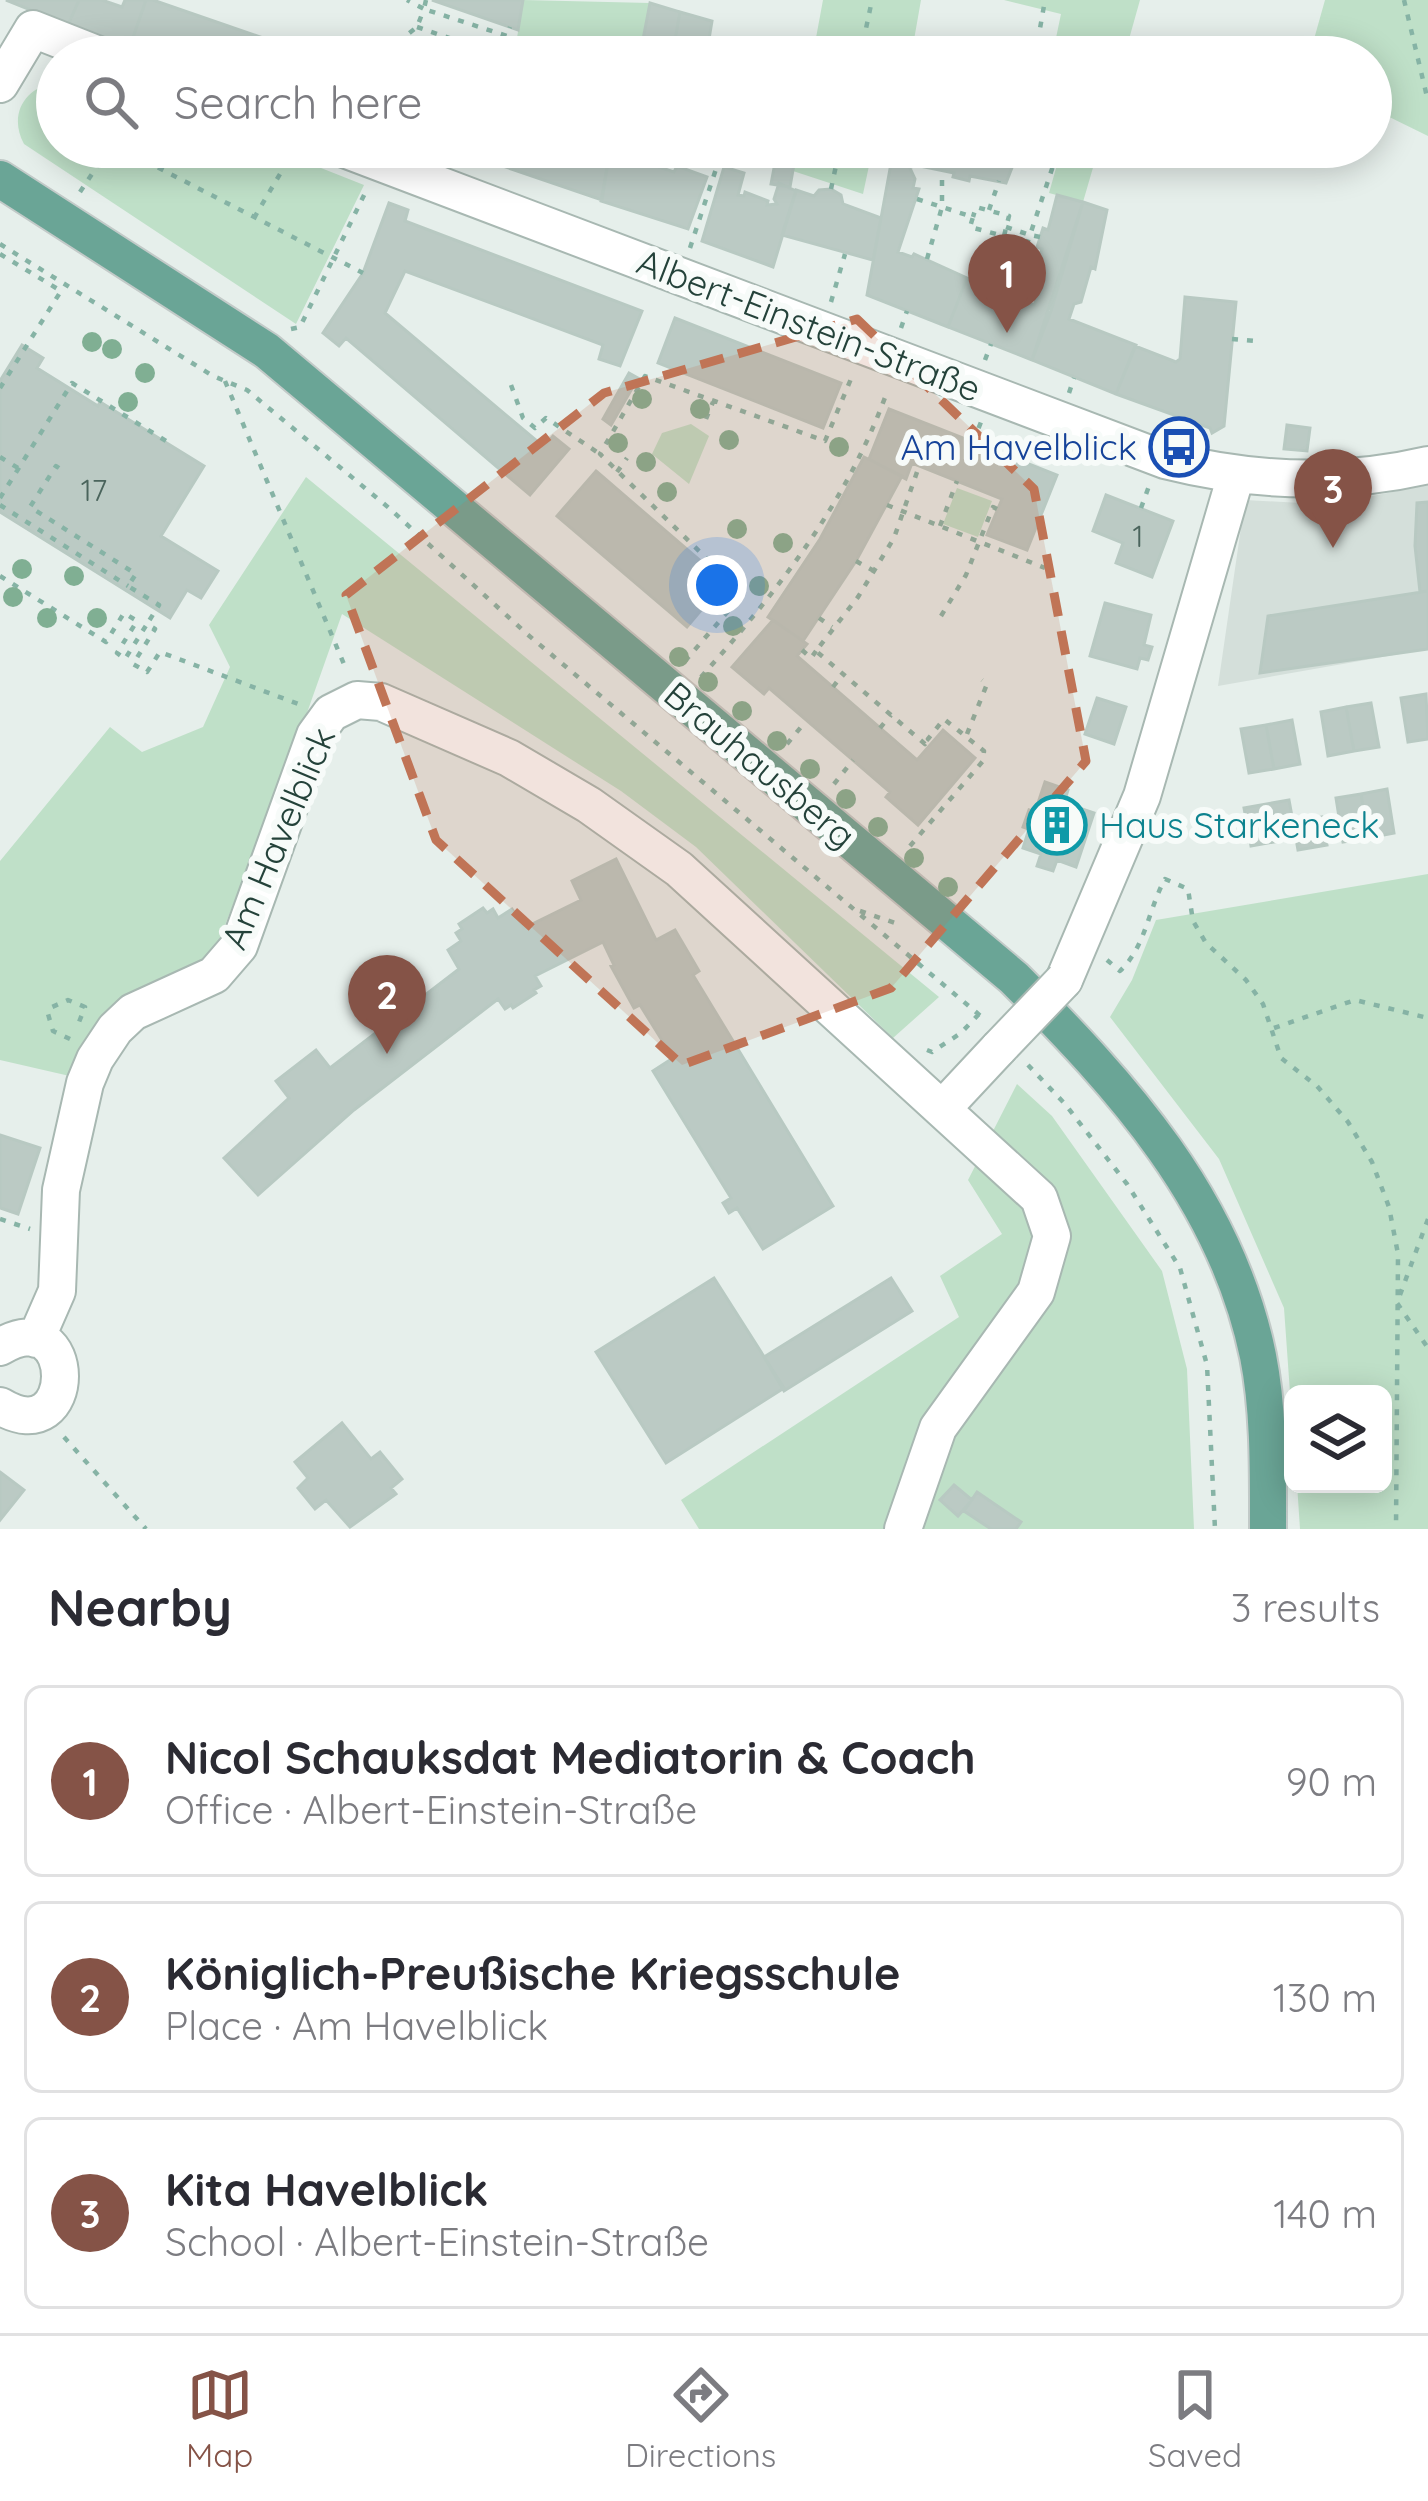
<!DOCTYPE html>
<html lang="en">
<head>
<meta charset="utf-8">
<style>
  :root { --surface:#fff; --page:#f2f2f3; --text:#2b2b33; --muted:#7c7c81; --line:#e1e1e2; --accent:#855347 }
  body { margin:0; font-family:Quicksand,sans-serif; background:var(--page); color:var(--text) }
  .controls { position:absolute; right:36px; bottom:36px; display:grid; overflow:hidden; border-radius:18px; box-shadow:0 6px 30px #0003 }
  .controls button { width:108px; height:108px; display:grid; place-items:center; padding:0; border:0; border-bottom:3px solid var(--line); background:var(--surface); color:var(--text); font:60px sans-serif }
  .you { position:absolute; left:717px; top:585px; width:42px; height:42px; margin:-30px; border:9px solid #fff; border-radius:50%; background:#1a73e8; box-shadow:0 0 0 18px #1a73e833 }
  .badge { display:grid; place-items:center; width:78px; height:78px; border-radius:50%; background:var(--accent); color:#fff; font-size:39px; font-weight:700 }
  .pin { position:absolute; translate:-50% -99px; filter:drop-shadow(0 3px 6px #0008) }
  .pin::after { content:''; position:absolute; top:63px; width:42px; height:36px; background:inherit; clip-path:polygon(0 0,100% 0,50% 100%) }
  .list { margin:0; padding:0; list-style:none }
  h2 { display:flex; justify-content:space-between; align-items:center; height:156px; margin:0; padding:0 48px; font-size:51px }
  h2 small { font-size:39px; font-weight:400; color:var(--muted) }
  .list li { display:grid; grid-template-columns:78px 1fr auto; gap:36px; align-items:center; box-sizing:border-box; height:192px; margin:0 24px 24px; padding:0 24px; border:3px solid var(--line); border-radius:18px }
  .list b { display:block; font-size:45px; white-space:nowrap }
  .list p { margin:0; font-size:39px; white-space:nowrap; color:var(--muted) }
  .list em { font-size:39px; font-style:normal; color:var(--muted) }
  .icon { flex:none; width:66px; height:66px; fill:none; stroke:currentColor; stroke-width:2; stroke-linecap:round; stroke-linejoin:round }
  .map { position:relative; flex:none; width:1428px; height:1529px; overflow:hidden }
  .search { position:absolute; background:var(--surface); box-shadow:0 6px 30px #0003; left:36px; right:36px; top:36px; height:132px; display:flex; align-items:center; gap:30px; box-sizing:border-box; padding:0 42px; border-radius:66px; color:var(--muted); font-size:45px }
  .sheet { height:804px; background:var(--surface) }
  nav { display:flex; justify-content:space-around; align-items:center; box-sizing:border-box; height:168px; border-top:3px solid var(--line); background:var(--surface); font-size:33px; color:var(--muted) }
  nav a { display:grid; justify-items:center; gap:6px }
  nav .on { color:var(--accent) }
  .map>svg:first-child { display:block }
  .built { fill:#d4dfda }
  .green { fill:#bfe0c8 }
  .building { fill:#bbcac4; stroke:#b8c9c2; stroke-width:3 }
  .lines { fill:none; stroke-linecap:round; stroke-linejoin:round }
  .minor-casing { stroke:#a8b8b2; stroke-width:40 }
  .major-casing { stroke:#c2cac8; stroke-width:40 }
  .path { stroke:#86b3a5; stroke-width:4.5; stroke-dasharray:6 9; stroke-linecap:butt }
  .minor { stroke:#fff; stroke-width:36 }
  .major { stroke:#6aa596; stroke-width:36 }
  .minor-bridge-casing { stroke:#a8b8b2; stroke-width:40; stroke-linecap:butt }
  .minor-bridge { stroke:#fff; stroke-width:36 }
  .tree { fill:#80af93 }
  .marked { fill:#c07456; fill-opacity:0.2; stroke:#c07456; stroke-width:9; stroke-dasharray:24 15; stroke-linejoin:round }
  .labels { text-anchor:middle; stroke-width:12; stroke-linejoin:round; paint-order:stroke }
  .number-label { font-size:30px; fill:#4a645c }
  .street-label { font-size:36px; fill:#24423a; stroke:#f7fbf9 }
  .transit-label { font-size:36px; fill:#164399; stroke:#f7fbf9; text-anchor:end }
  .culture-label { font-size:36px; fill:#0d838f; stroke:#f7fbf9; text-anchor:start }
</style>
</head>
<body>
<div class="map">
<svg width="1428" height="1529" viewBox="0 0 1428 1529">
  <rect width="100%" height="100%" fill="#e6efeb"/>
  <!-- built -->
  <path class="built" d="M1428,485V649L1218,686L1245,500L1318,504L1324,495L1354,490L1362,498Z"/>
  <!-- green -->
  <path class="green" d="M523,0L650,3L640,55L514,57Z
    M823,0H921L911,57L813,54Z
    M1004,0H1140L1124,57H1052L1061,14Z
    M1325,0H1428V136L1371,108V57H1309Z
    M57,82V147H268L364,185L296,324L24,144C8,114 25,87 57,82Z
    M797,147H873L863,194L793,171Z
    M1062,147H1099L1083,202L1049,193Z
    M691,424L709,436L689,484L652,454L662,433Z
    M306,477L939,997L893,1038L696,847L621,791L342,614L291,758L214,953L74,1077L0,1060V861L110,727L142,752L203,727L230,667L209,625Z
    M957,488L992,501L978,537L943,524Z
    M1428,874V1529H1300L1297,1484H1383V1394H1293V1435L1284,1308L1219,1159L1110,1017L1132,980L1156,920Z
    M1017,1084L1052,1116L1162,1271L1187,1369L1194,1529H699L681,1500L959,1317L940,1276L1002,1234L968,1180Z"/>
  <!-- building -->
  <path class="building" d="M6,0H79L68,25Z
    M79,0H102L122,7L125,0H146L129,49L68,25Z
    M146,0H153L318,57H154L129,49Z
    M432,0H523L518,30Z
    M650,3L680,12L672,57L640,55Z
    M680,12L712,21L706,57H672Z
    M448,147H499L494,163Z
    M499,147L610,150L602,200L494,163Z
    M778,147H797L790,187L771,184Z
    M894,147H1020L1006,183L970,176L969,181L953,177L954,173L915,165L910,168L915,179L913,188L919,189L898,252L912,257L914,254L967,278L948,327L867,295Z
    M610,151L674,172L677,166L707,177L688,229L601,201Z
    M724,167L744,173L738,195L744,196L745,192L768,201L767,205L777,204L774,199L779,183L796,191L773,267L702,241Z
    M831,189L841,195L843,204L881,218L873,260L782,235L796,190L814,196L819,190Z
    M1057,195L1083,202L1032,360L948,327L967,278L1018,293L1017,298L1034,305L1037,298L1032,284L1042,249L1037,247L1043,228L1048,230Z
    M1083,202L1107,210L1095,269L1091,267L1081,302L1074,304L1069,319L1136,345L1116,394L1032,360L1051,311Z
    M389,203L408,210L405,221L642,311L620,366L599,359L603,345L405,271L385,313L544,447L553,436L569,449L530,495L346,338L339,346L323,333L363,273Z
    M1185,297L1236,302L1224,426L1212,433L1210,428L1116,394L1135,346L1176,362L1180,359Z
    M675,318L841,383L823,428L658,363Z
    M22,345L43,358L37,368L98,406L100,402L204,466L161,536L218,571L201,598L187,590L170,618L0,512V381Z
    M629,373L638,378L611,425L603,419Z
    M889,409L1057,475L1027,550L987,535L1002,499L912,463L906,479L869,459Z
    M1287,425L1310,428L1307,451L1284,449Z
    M864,457L902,476L856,561L803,641L768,617L820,539Z
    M596,471L725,582L687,627L557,516Z
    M1106,495L1173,521L1152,577L1116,563L1123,543L1093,531Z
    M1428,502V591L1420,592L1415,546L1417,503Z
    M1428,591V649L1260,673L1268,616Z
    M1105,603L1151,615L1144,645L1152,647L1148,660L1140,658L1137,669L1090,656Z
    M773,620L807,644L797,656L917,760L943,730L975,758L918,825L886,797L890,792L769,688L764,694L732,667Z
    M1426,694L1428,739L1408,742L1401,698Z
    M1097,698L1126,707L1114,744L1085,734Z
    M1371,703L1379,747L1354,751L1346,707Z
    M1346,707L1354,751L1328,756L1321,712Z
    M1292,720L1300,764L1274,769L1266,725Z
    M1266,725L1274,769L1249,773L1241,729Z
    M1045,782L1068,790L1064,803L1094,813L1076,867L1057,860L1053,871L1037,866L1041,854L1023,848L1029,829L1023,827L1029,810L1035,812Z
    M1387,789L1394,833L1368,838L1361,794Z
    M1361,794L1368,838L1343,842L1336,798Z
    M1289,800L1296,838L1251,846L1244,808Z
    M1322,817L1327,845L1298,850L1293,822Z
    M616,859L656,940L675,930L699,971L693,975L833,1206L763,1249L737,1208L729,1213L723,1203L731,1198L653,1071L673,1058L640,1005L634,1008L611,966L614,965L603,942L535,976L541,986L534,990L536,993L513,1008L511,1005L505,1009L498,999L354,1110L258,1195L224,1158L289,1098L276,1081L316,1050L330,1068L459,969L448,950L461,941L456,933L462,929L459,924L483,908L487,913L493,909L498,918L512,909L524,928L581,900L572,881Z
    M0,1135L40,1148L18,1214L0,1208Z
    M714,1278L784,1388L666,1463L596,1352Z
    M891,1278L912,1311L784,1391L764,1357Z
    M342,1423L371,1459L380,1452L402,1479L391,1488L396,1494L350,1527L326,1500L315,1509L298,1488L308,1478L295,1462Z
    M0,1472L24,1490L0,1520Z
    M954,1485L972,1500L958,1516L940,1500Z
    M977,1492L1021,1522L1016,1529H991L964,1511Z"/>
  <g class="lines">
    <defs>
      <path id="minor" d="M0,84L33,29L104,57
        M339,147L1165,460C1253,482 1339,486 1428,465
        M1064,980L1142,796L1236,475
        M942,1109L999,1048
        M36,1339L57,1291L61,1190L85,1083L95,1059L115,1029L133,1012L214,975L239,946L315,735L331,713L357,700L381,702L509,758L589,805L679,869L1039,1198L1052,1236L1036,1292L938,1428L903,1529
        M0,1347C80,1298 80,1454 0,1406"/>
      <path id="major" d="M0,179L267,351L1014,978C1122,1086 1226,1200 1258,1356C1269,1411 1268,1473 1268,1529"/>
    </defs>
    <!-- minor casing -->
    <use href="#minor" class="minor-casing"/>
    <!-- major casing -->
    <use href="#major" class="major-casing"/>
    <!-- path -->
    <path class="path" d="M426,0L424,9L507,36L510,27
      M1404,0L1428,101
      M417,27L505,57
      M399,57L397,43L417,27L424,9L407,0
      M430,57L438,34
      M450,57L456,39
      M860,57L872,0
      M1035,57L1045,0
      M118,147L363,273
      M831,189L840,147
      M80,192L110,147
      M917,199L973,217L970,227L1004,236L1009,216L976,207L973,217
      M989,210L999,181
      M254,218L296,147
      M1006,227L1030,235L1011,291
      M1040,237L1030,235L1057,154L1045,147
      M0,244L213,376L247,390L389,508L527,634L983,1018
      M690,248L717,166
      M0,254L61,291L0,388
      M927,259L942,207V171
      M831,302L845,254
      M901,328L907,311
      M291,329L300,327L367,189
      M1232,339L1255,341
      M985,360L991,344
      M225,381L346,669
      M511,385L523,418L535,428L546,418L600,454
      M1069,393L1074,378
      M706,419L713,402
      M973,442L981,422
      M0,457L18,468
      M59,468L56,466L30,507L136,574L128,586L159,605L147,624
      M617,472L627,458
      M917,472L894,538L858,597L816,651L925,744L928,739
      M0,498L72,383L171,444
      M0,505L128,586
      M887,505L1045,568
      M1141,508L1149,486
      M940,526L957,481
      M856,561L874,571
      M0,576L106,642L124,613L137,621L117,653L125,659L147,624L155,629L133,664L147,672L160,652L301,705
      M941,616L966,575L993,507L997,509
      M819,618L832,627
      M802,650L811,658L816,651
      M685,661L743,594L600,454L645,376L825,441L853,374
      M701,677C778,591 848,501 887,392
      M833,687L843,674
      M880,728L891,715
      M967,734L987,684L982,680
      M787,744L806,721
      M834,784L853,760
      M910,846L983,761L984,751L944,719L928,739L932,742
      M860,911L895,923
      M1107,960L1120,971C1146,946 1148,910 1165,879L1188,889L1193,921L1206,943L1246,980L1263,1004L1281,1058L1317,1086L1348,1122L1372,1162L1389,1207L1398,1254L1396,1529
      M1274,1028L1355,1000L1428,1018
      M70,1039L53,1031L48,1014L52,1007L68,1000L85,1007L79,1022
      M927,1050L932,1052L961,1033L979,1014
      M1028,1065L1065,1104L1127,1184L1180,1268L1207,1365L1215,1529
      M0,1219L30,1229
      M1428,1219L1397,1303L1428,1348
      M64,1437L146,1529"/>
    <!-- minor -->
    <use href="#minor" class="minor"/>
    <!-- major -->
    <use href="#major" class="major"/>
    <defs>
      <path id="minor-bridge" d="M999,1048L1064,980"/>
    </defs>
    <!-- minor-bridge casing -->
    <use href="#minor-bridge" class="minor-bridge-casing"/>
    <!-- minor-bridge -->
    <use href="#minor-bridge" class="minor-bridge"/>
  </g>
  <!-- trees -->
  <g class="tree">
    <circle cx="92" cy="342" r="10"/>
    <circle cx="112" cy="349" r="10"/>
    <circle cx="145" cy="373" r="10"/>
    <circle cx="642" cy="399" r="10"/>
    <circle cx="128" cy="402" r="10"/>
    <circle cx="700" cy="409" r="10"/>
    <circle cx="729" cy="440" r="10"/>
    <circle cx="618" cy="443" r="10"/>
    <circle cx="839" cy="447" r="10"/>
    <circle cx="646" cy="462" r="10"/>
    <circle cx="667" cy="492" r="10"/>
    <circle cx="737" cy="529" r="10"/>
    <circle cx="783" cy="543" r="10"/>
    <circle cx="22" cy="569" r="10"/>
    <circle cx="74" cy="576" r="10"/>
    <circle cx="759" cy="586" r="10"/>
    <circle cx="13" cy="597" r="10"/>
    <circle cx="47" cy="618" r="10"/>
    <circle cx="97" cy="618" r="10"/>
    <circle cx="733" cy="626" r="10"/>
    <circle cx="679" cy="657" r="10"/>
    <circle cx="708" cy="682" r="10"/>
    <circle cx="742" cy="711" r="10"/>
    <circle cx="777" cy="741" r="10"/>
    <circle cx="810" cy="769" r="10"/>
    <circle cx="846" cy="799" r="10"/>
    <circle cx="878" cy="827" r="10"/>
    <circle cx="914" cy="858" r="10"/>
    <circle cx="948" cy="887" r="10"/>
  </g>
  <!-- marked area -->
  <path class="marked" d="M857,319L1034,489L1086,761L891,988L682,1065L436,840L346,595L604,393Z"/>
  <!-- icons -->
  <defs>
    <symbol id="bus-ring" viewBox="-11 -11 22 22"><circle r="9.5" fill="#f7fbf9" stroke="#1a4fb4" stroke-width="1.5"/><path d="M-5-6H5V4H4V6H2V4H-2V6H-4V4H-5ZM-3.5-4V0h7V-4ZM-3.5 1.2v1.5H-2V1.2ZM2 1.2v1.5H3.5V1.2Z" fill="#1a4fb4"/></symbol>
    <symbol id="building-ring" viewBox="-11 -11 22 22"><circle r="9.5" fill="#f7fbf9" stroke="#0f9aa8" stroke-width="1.5"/><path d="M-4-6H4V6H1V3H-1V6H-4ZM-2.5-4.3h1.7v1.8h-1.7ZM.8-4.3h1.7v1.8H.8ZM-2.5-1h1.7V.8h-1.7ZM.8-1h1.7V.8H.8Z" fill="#0f9aa8"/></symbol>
  </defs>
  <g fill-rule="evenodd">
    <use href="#bus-ring" x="1146" y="414" width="66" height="66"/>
    <use href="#building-ring" x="1024" y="792" width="66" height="66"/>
  </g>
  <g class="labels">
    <!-- number labels -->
    <g class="number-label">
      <text x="94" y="501">17</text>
      <text x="1138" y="547">1</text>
    </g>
    <!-- street labels -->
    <g class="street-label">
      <text transform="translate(809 325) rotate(21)" y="13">Albert-Einstein-Straße</text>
      <text transform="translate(760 765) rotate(40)" y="13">Brauhausberg</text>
      <text transform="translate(278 838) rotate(-67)" y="13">Am Havelblick</text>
    </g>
    <!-- transit labels -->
    <g class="transit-label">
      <text x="1137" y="460">Am Havelblick</text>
    </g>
    <!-- culture labels -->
    <g class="culture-label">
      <text x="1099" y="838">Haus Starkeneck</text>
    </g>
  </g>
</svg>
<div class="controls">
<button><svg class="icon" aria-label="layers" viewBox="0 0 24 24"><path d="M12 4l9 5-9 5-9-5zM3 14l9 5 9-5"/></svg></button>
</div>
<div class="you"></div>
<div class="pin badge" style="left:1007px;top:333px">1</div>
<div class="pin badge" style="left:387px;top:1054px">2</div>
<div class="pin badge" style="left:1333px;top:548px">3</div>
<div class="search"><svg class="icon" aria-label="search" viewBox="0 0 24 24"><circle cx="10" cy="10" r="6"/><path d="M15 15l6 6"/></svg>Search here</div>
</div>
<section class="sheet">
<h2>Nearby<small>3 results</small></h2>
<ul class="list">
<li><span class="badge">1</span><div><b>Nicol Schauksdat Mediatorin &amp; Coach</b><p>Office · Albert-Einstein-Straße</p></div><em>90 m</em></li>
<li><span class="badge">2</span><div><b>Königlich-Preußische Kriegsschule</b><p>Place · Am Havelblick</p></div><em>130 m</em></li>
<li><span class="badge">3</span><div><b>Kita Havelblick</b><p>School · Albert-Einstein-Straße</p></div><em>140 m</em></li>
</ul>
</section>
<nav>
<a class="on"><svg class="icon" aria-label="map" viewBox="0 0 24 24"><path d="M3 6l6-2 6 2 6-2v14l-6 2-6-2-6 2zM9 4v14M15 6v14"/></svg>Map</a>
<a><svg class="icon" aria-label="directions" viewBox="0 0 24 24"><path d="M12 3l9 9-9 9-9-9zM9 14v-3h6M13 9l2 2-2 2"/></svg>Directions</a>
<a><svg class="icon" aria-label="saved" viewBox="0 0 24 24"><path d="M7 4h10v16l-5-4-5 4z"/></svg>Saved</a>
</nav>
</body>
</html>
